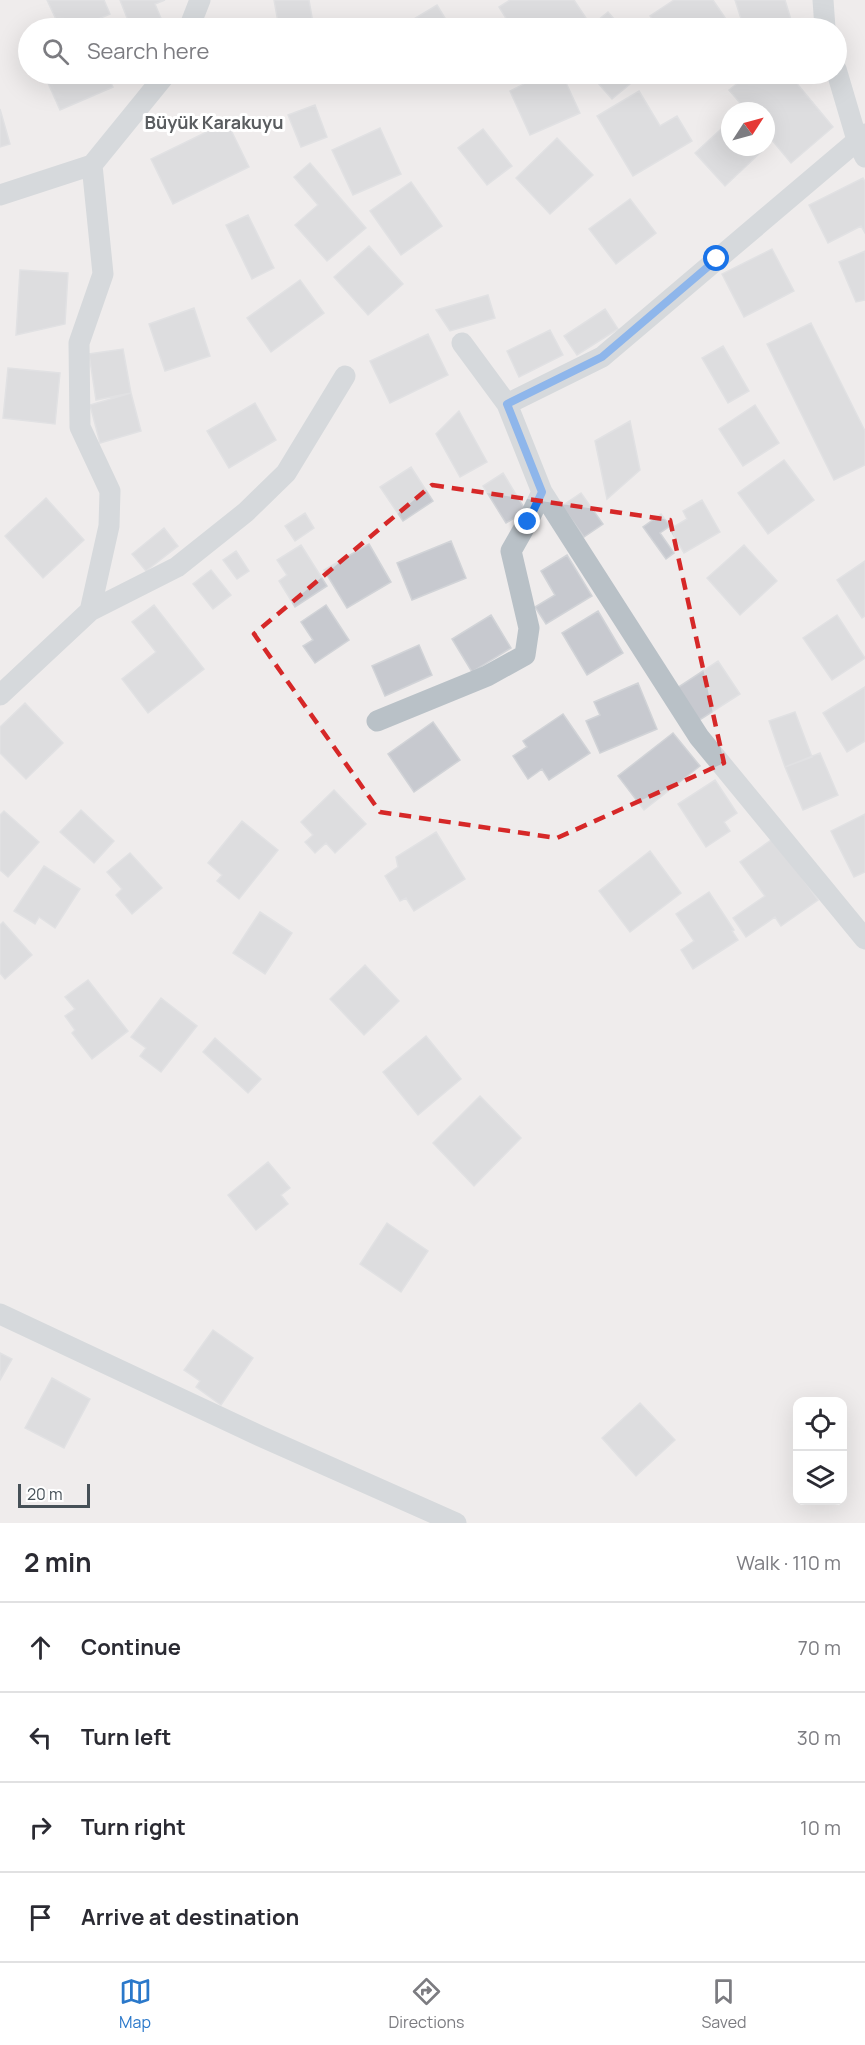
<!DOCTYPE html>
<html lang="en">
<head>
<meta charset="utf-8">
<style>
  :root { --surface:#fff; --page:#f7f7f7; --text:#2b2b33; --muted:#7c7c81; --line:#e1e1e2; --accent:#2a78ca }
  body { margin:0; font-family:Manrope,sans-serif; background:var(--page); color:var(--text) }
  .controls { position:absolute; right:18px; bottom:18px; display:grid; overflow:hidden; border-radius:12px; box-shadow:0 6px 24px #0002 }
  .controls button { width:54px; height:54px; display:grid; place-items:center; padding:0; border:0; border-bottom:2px solid var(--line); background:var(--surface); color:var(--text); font:30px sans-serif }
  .compass { position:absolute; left:721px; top:102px; width:54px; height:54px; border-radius:50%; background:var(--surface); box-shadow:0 6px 24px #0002; rotate:54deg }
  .scale { position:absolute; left:18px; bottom:15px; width:72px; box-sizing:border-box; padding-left:6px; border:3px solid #465057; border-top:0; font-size:16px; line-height:21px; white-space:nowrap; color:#465057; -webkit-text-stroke:4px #fff; paint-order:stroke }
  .stop { position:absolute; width:18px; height:18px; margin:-14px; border:4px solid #1a73e8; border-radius:50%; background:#fff }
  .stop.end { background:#1a73e8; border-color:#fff; box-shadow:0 2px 6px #0008 }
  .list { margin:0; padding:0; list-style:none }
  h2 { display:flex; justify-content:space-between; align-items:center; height:78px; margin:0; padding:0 24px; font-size:26px }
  h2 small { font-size:20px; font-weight:400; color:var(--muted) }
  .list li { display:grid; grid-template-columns:39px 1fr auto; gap:18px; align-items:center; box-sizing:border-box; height:90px; padding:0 24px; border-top:2px solid var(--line) }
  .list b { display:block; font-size:22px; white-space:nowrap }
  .list em { font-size:20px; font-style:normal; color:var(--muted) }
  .icon { flex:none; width:33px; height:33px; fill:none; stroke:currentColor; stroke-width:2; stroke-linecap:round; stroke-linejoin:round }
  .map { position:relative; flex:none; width:865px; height:1523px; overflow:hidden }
  .search { position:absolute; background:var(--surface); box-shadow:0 6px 24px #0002; left:18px; right:18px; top:18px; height:66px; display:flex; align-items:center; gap:15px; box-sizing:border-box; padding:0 21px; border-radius:33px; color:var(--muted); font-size:22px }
  .sheet { height:438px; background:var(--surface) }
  nav { display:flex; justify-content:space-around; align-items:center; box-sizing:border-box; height:84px; border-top:2px solid var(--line); background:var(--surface); font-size:16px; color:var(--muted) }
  nav a { display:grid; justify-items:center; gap:3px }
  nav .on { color:var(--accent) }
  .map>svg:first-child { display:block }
  .building { fill:#c7c9cf; stroke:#d1d3d7; stroke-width:1.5 }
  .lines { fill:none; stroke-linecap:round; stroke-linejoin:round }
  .street { stroke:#b9c1c7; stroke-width:21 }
  .route { stroke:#1a73e8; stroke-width:8 }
  .marked { fill:none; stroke:#d62828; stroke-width:4.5; stroke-dasharray:12 8; stroke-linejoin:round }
  .labels { text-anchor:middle; stroke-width:6; stroke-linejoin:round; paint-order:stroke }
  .quarter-label { font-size:18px; font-weight:bold; fill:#5a5d60; stroke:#fff }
</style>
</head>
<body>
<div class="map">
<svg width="865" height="1523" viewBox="0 0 865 1523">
  <rect width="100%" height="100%" fill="#efecec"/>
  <!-- building -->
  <path class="building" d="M47,0H104L110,14L77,28H60Z
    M120,0H165L155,4L165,28H131Z
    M274,0H309L313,23L279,28Z
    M510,0H574L586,18L572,28H512L499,7Z
    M674,0H713L728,22L719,28H685L681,23L673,28H659L650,16Z
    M735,0H785L792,23L774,28H744Z
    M437,5L451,28H399Z
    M608,12L622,28H594L592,25Z
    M44,74H107L113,87L60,110Z
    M519,74H562L580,113L530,135L510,91L524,84Z
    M590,74H642L612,99Z
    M749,74H789L833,127L791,163L766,133V111H747L729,90Z
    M639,91L660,126L677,116L692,141L633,176L597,116Z
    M315,105L327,137L301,147L288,115Z
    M0,109L10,144L0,147Z
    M730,121V147H756L761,152L725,186L695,153Z
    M227,122L249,167L173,204L151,159Z
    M380,128L401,174L353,195L332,150Z
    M483,129L512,166L487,185L458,148Z
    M557,138L593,175L550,214L516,178Z
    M310,163L366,228L327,261L295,225L318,205L294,177Z
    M863,178L865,182V233L861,226L828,243L809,205Z
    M411,182L442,226L401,255L370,211Z
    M630,199L656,233L616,264L589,229Z
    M248,215L274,268L252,279L226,225Z
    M369,246L403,284L368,315L334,277Z
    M772,249L794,291L744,317L722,274Z
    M865,251V300L856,302L839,262Z
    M20,270L68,273L65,324L16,335Z
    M300,280L324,313L271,352L247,318Z
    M488,295L495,318L450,331L436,310Z
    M194,308L210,356L165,371L149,324Z
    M605,309L618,329L577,355L564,336Z
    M811,323L865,431V465L834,480L767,344Z
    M550,330L563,355L519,377L507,351Z
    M428,334L448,375L390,403L370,361Z
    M723,346L749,391L728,403L702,358Z
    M123,349L131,393L96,400L89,354Z
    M8,368L60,373L55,424L3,418Z
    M131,393L141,431L100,443L90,405Z
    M255,403L276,440L229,468L207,431Z
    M755,405L779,443L743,466L719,429Z
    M459,411L487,462L460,477L436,434Z
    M630,421L640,470L607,499L595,441Z
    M784,460L814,500L768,534L738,493Z
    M411,467L433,501L403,521L380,487Z
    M503,473L526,511L506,523L483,486Z
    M581,493L603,524L584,537L562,506Z
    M46,498L84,540L43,578L5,536Z
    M702,500L720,532L684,553L670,529L687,519L683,511Z
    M305,513L314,528L295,541L285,526Z
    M661,514L670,526L660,533L674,553L666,559L643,527Z
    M164,528L178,546L146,571L132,554Z
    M451,541L466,578L412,600L397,563Z
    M369,544L391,582L347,608L324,570Z
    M301,545L327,586L295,607L279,581L287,575L277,560Z
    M744,545L777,581L740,615L707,578Z
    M236,551L249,571L237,579L223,560Z
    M567,555L592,596L546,624L535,607L555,595L541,571Z
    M865,561V616L862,618L837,580Z
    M211,570L231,595L213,609L193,584Z
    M154,605L204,669L148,713L122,679L156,652L132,622Z
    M326,605L349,640L315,663L303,646L313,640L301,622Z
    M598,611L623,653L587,675L562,633Z
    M491,615L511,648L472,672L452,639Z
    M837,615L865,658L832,680L803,638Z
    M419,645L432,675L385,696L372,666Z
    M718,661L740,694L698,721L677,688Z
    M638,683L657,729L600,753L586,721L600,715L594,702Z
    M865,687V741L847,752L823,713Z
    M25,703L63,743L26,779L0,753V727Z
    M795,712L812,757L785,767L769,721Z
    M563,714L590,753L549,780L542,769L528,779L513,756L527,747L523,741Z
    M433,722L460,760L414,792L388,754Z
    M673,733L700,766L644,810L618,776Z
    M820,753L838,795L803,810L785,767Z
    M715,780L737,813L724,822L730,831L706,847L678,804Z
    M334,790L366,824L335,853L326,843L315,853L305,842L313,835L301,822Z
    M81,810L114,841L94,863L60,832Z
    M4,811L39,842L8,877L0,870V815Z
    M865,814V872L854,877L831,831Z
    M242,821L278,850L239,899L217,881L222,875L208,863Z
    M436,832L465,879L414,911L406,898L400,901L385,876L398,867L396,857Z
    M774,838L818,900L781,926L775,917L746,937L733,918L765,896L740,862Z
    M650,851L681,893L630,932L599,891Z
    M130,853L162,888L132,914L116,895L122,889L107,872Z
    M44,866L80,889L55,928L39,917L35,924L14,911Z
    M709,892L734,930L732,931L738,940L693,969L681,950L694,941L676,914Z
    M260,912L292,933L265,974L233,953Z
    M3,922L32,955L5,979L0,973V925Z
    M365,965L399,1001L364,1035L330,999Z
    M88,980L128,1031L92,1059L72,1033L75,1030L65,1016L75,1009L65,997Z
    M161,998L197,1026L161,1072L140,1056L146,1048L131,1037Z
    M426,1036L461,1079L418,1115L383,1072Z
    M215,1038L261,1079L248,1093L203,1052Z
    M480,1096L521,1138L474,1186L433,1143Z
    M268,1162L290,1188L281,1195L288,1204L256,1230L228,1195Z
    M387,1223L428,1251L401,1292L360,1264Z
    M213,1330L253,1358L221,1405L196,1387L200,1381L184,1370Z
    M0,1353L12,1359L0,1380Z
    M52,1378L90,1399L64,1448L25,1428Z
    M640,1403L675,1440L636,1476L602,1438Z"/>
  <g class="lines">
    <!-- street -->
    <path class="street" d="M823,0L825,28
      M189,28L200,0
      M836,69L857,140L865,157
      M0,195L92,165L166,74
      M462,343L507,404L542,492L699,737L865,939
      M507,404L602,357L865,134
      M90,611L109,526L110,491L80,427L79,343L103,274L92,165
      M0,695L90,611L177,567L246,512L286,473L345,376
      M377,721L487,676L525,655L529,628L511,551L528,521L542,492
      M0,1314L260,1436L456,1523"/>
  </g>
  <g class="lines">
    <!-- route -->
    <path class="route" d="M528,522L542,492L507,404L602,357L717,259"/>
  </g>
  <!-- marked area -->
  <path d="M0 0H865V1523H0ZM432,485L670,520L724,763L557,838L380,812L254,634Z" fill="#efecec" fill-opacity=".55" fill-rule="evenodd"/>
  <path class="marked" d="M432,485L670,520L724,763L557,838L380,812L254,634Z"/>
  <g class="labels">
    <!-- quarter labels -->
    <g class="quarter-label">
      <text x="214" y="129">Büyük Karakuyu</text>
    </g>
  </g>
</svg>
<div class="controls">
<button><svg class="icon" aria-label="locate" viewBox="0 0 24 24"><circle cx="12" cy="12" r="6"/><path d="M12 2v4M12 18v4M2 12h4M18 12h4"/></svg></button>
<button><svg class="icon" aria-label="layers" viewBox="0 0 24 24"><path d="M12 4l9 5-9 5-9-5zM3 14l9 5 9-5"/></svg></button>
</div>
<svg class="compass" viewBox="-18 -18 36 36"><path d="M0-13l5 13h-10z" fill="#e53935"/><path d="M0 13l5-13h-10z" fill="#7c7c81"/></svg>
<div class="scale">20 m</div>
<div class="stop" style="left:717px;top:259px"></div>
<div class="stop end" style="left:528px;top:522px"></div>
<div class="search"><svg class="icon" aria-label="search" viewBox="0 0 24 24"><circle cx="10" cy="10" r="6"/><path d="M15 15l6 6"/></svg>Search here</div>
</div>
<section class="sheet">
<h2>2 min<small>Walk · 110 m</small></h2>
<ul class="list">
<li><svg class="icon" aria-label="ahead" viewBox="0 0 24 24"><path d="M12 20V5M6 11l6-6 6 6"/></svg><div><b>Continue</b></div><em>70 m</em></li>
<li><svg class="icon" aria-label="left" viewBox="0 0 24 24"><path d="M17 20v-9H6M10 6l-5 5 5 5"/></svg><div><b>Turn left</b></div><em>30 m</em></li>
<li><svg class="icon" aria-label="right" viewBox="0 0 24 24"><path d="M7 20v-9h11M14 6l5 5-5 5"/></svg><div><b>Turn right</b></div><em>10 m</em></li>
<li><svg class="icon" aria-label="arrive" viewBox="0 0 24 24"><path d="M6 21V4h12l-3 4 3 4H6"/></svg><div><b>Arrive at destination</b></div></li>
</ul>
</section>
<nav>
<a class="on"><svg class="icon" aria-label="map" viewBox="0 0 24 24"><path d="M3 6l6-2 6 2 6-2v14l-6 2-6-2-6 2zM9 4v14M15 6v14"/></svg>Map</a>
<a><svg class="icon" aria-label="directions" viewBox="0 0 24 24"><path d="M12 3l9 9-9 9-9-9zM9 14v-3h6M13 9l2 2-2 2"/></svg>Directions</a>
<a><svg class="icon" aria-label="saved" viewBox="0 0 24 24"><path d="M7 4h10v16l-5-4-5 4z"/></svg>Saved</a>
</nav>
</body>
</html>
